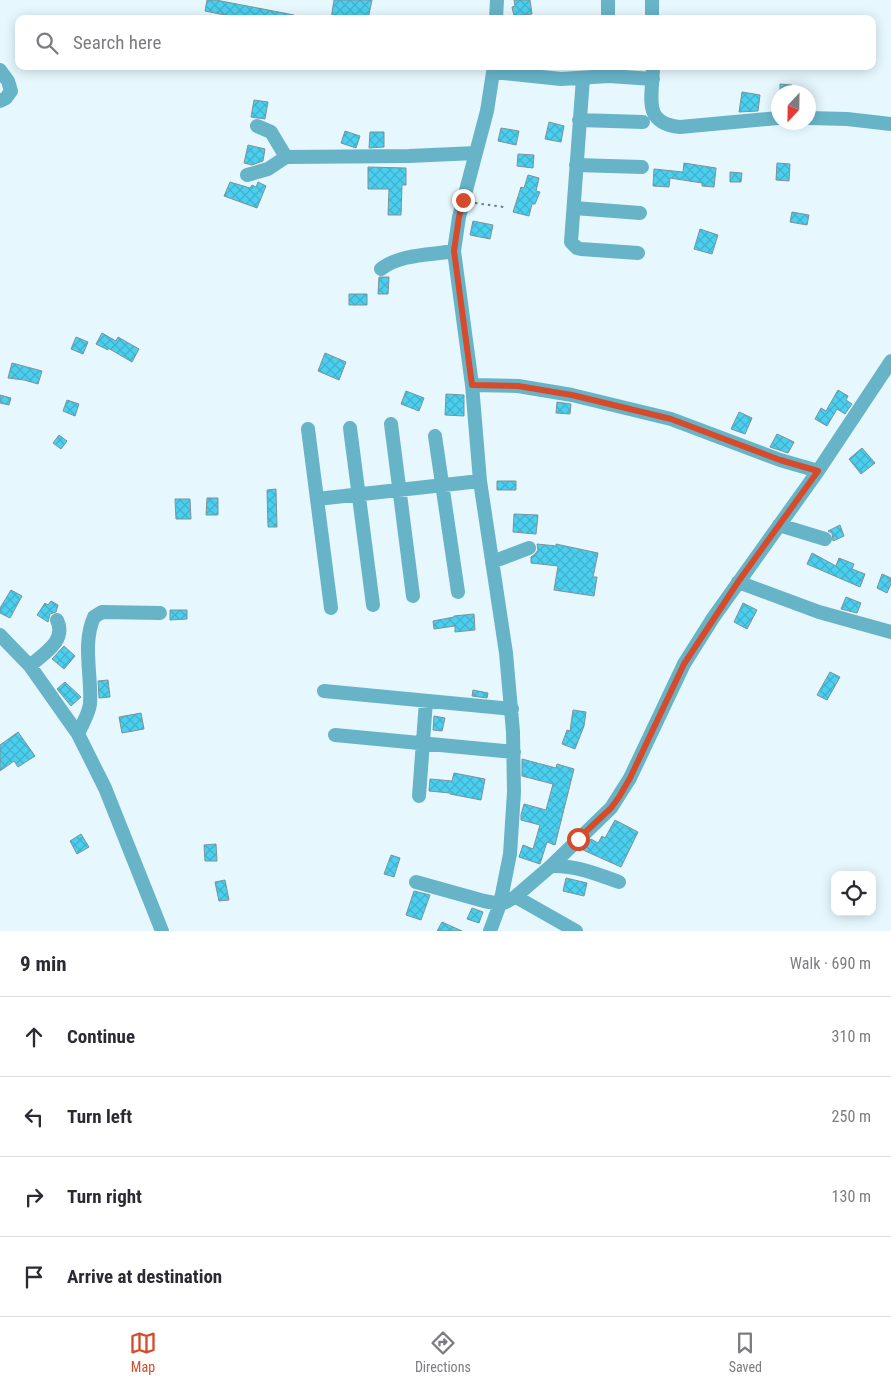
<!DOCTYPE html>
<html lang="en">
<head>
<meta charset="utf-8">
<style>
  :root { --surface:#fff; --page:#f7f7f7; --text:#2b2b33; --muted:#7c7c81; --line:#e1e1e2; --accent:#d64b2b }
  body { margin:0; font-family:"Roboto Condensed",sans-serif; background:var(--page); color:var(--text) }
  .controls { position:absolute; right:15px; bottom:15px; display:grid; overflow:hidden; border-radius:10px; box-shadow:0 2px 12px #0003 }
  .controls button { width:45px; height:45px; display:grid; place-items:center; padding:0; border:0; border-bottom:1px solid var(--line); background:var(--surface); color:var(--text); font:25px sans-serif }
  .compass { position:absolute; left:771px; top:85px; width:45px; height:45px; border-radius:50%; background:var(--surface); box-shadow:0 2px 12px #0003; rotate:202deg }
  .stop { position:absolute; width:15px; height:15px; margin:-11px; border:4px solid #d64b2b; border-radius:50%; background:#fff }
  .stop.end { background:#d64b2b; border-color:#fff; box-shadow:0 1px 5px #0008 }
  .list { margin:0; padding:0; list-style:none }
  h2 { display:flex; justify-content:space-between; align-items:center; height:65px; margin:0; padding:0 20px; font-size:21px }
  h2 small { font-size:16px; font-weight:400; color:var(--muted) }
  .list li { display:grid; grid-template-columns:32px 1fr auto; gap:15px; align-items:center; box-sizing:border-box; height:80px; padding:0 20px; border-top:1px solid var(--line) }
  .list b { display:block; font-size:19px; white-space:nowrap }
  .list em { font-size:16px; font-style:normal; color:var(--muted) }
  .icon { flex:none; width:28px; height:28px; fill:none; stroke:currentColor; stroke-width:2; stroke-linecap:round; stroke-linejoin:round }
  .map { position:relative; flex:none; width:891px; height:931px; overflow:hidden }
  .search { position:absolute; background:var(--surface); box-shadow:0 2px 12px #0003; left:15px; right:15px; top:15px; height:55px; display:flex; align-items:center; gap:12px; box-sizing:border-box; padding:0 18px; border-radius:10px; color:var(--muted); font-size:19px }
  .sheet { height:385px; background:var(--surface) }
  nav { display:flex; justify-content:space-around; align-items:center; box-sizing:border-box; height:70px; border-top:1px solid var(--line); background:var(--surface); font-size:14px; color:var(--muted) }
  nav a { display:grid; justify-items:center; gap:2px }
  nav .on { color:var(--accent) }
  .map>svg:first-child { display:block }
  .building { fill:url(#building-cross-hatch); stroke:#7e9298 }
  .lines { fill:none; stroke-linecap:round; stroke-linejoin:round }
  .path { stroke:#6e7b7f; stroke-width:2; stroke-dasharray:2.5 4; stroke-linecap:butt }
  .minor { stroke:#67b4c8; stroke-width:14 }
  .route { stroke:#d64b2b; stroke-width:6 }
</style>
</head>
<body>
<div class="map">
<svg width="891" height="931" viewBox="0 0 891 931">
  <defs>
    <pattern id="building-cross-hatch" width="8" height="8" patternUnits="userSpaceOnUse" patternTransform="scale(1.25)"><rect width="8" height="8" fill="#4bcfef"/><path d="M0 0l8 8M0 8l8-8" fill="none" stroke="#40b1cc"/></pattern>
  </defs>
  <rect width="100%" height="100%" fill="#e6f8fe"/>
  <!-- building -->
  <path class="building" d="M207,0H216L294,15V19H245L205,11Z
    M334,0H372L368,19H331Z
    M514,0H530L532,14L514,16L512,7L515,6Z
    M780,84L792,85V92H780Z
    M742,92L760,95L758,111L739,112Z
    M254,100L268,102L265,119L251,117Z
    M549,122L564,126L561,142L545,139Z
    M501,128L519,131L516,145L498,141Z
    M345,131L360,136L356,148L341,143Z
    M370,132H384V147L369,148Z
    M248,145L265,149L263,161L252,165L244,163Z
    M518,154L534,155L533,168L517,166Z
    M684,163L716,168L714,187L702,186V183L670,178L669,187L653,186L654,169L683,172Z
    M777,163L790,164L789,181L776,180Z
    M368,167L406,168V185H402L401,215H388L389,189H368Z
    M730,172L742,173L741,182H730Z
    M528,175L539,178L536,191L540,192L535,204H532L529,216L513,212L521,187L524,188Z
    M230,182L250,188L252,185L256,187L258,182L266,186L257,208L224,196Z
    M792,212L809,215L807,225L790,222Z
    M473,221L493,225L490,239L470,235Z
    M700,229L718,235L712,254L694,249Z
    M379,277H389L388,294H378Z
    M349,294H367V305H349Z
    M102,333L116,341L118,337L139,349L132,362L108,348V350L96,344Z
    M76,337L88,342L83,354L71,349Z
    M325,353L346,362L339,380L318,371Z
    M12,363L42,371L38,384L24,380L8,378Z
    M838,390L848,396L846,400L852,404L845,414L837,409L827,426L815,419L821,408L826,411Z
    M406,391L424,398L419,411L401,404Z
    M446,394L464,395V416L445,415Z
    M0,395L11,398L9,405L0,403Z
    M67,400L79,404L75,416L63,411Z
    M557,402L571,404L570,414L556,413Z
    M739,412L752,418L745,434L731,429Z
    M777,434L794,442L788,453L770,447Z
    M59,435L67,441L61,449L53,443Z
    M862,448L875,463L861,474L849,459Z
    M497,481H516V490H497Z
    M276,489L277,527H268L267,490Z
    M207,498H218V515H206Z
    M175,499H190L191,519H176Z
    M514,514L538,515L536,534L513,532Z
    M840,525L844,536L833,541L832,533L828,531Z
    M537,544L556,546V544L598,553L593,577H597L594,596L554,590L558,566L531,563V557L535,554L538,550Z
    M812,553L836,566L839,558L854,564L852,569L865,574L860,587L807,564Z
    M882,574L891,578V584L887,593L877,588Z
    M11,590L22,596L10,618L0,613V608Z
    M846,597L861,603L857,613L841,609Z
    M51,601L58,605L56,612L50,614L48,622L37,615L45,603L48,605Z
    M743,603L757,610L747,629L734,622Z
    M170,610H187V619L170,620Z
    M474,614L475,630L455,632V626L434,629L433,621L454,617V616Z
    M64,646L75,656L64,669L52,659Z
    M830,672L840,677L827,700L817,695Z
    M108,680L110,697L99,698L98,681Z
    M65,682L81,697L71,706L57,689Z
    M473,690L488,693L487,698L472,696Z
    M573,710L586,712L584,726L575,749L562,744L567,730L570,731Z
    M141,713L144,729L122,733L119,717Z
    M434,716L445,718L442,731L433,730Z
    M18,732L35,756L18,767L14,761L0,771V745Z
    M522,759L556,768L557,764L574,769L555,845L547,842L540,864L519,857L523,845L533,849L540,825L521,820V815L524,804L546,810L553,784L522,776Z
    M454,773L485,779L481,800L450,794V793L429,791L430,779L452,781Z
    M615,820L638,832L621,867L583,850L591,839L598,843L602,836L605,838Z
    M81,834L89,847L77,854L70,841Z
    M216,844L217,861H205L204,845Z
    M391,855L400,858L394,877L384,874Z
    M566,878L587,883L584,896L563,891Z
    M225,880L229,900L219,901L215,882Z
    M414,891L430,895L421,920L406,915Z
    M472,908L483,912L479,923L467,919Z
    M442,922L462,931H437Z"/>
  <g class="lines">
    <!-- path -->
    <path class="path" d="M475,203L504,207"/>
    <!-- minor -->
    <path class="minor" d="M608,0V19
      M652,0V19
      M496,19L497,0
      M653,66C653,96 641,123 680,127L778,118
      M0,70L8,81L11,91L6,98L0,101
      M494,72L561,79L609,76L653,79
      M583,78L571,242L577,248L581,249L638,253
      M808,118L847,119L891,124
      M579,120L643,122
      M257,126L271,132L286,157
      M576,165L642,167
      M247,175L268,169L286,157L409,156L476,153
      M574,208L640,213
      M381,269C400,254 431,255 454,251
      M472,385L518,386L572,395L671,419L780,460L818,471
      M391,424L413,596
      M350,428L373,605
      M308,429L331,608
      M435,436L458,592
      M317,499L480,481
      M779,525L825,539
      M492,562L529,548
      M738,582L819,612L891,632
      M0,635L30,666L78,734L105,788L162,931
      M30,666C44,653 67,641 57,620
      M324,691L512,709
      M78,734C82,724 89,714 90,704C92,676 82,644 94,617L102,612L160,613
      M335,735L514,752
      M419,796L426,701
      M551,866C575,865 597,874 619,882
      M416,882L484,901L500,904L506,902L515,897L551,866L611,808L630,778L684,664L713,618L818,471L891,361
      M516,897L576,931
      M490,931L500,904L510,854L514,792L513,732L506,653L480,481L472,385L454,251L459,217L487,111L494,66"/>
  </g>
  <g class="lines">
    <!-- route -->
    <path class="route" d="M463,200L459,217L454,251L472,385L518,386L572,395L671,419L780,460L818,471L738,582L684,664L630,778L619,797L611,808L578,839"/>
  </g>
</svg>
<div class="controls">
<button><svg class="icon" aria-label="locate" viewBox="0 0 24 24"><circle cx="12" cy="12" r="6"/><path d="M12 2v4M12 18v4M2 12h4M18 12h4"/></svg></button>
</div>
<svg class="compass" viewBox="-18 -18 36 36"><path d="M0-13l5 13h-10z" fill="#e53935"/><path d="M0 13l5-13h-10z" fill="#7c7c81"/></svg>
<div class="stop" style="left:578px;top:839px"></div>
<div class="stop end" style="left:463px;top:200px"></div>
<div class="search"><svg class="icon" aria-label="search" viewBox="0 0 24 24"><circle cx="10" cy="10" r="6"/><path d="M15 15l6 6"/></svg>Search here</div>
</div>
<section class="sheet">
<h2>9 min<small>Walk · 690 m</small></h2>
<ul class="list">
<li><svg class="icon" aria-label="ahead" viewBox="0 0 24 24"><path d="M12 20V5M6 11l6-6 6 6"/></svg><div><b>Continue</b></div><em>310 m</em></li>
<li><svg class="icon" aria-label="left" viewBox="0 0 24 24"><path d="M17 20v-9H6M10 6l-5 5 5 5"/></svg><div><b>Turn left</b></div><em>250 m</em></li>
<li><svg class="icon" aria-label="right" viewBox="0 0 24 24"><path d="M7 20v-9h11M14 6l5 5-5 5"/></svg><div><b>Turn right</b></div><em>130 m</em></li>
<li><svg class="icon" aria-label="arrive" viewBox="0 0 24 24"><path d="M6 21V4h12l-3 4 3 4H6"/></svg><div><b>Arrive at destination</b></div></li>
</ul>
</section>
<nav>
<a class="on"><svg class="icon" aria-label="map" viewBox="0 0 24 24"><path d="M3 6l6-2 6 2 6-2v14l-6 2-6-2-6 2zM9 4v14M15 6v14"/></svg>Map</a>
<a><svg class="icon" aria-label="directions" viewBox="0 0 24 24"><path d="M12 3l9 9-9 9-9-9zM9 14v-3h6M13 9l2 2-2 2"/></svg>Directions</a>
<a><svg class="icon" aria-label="saved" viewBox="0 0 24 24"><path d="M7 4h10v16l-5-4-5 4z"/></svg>Saved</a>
</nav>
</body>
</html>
